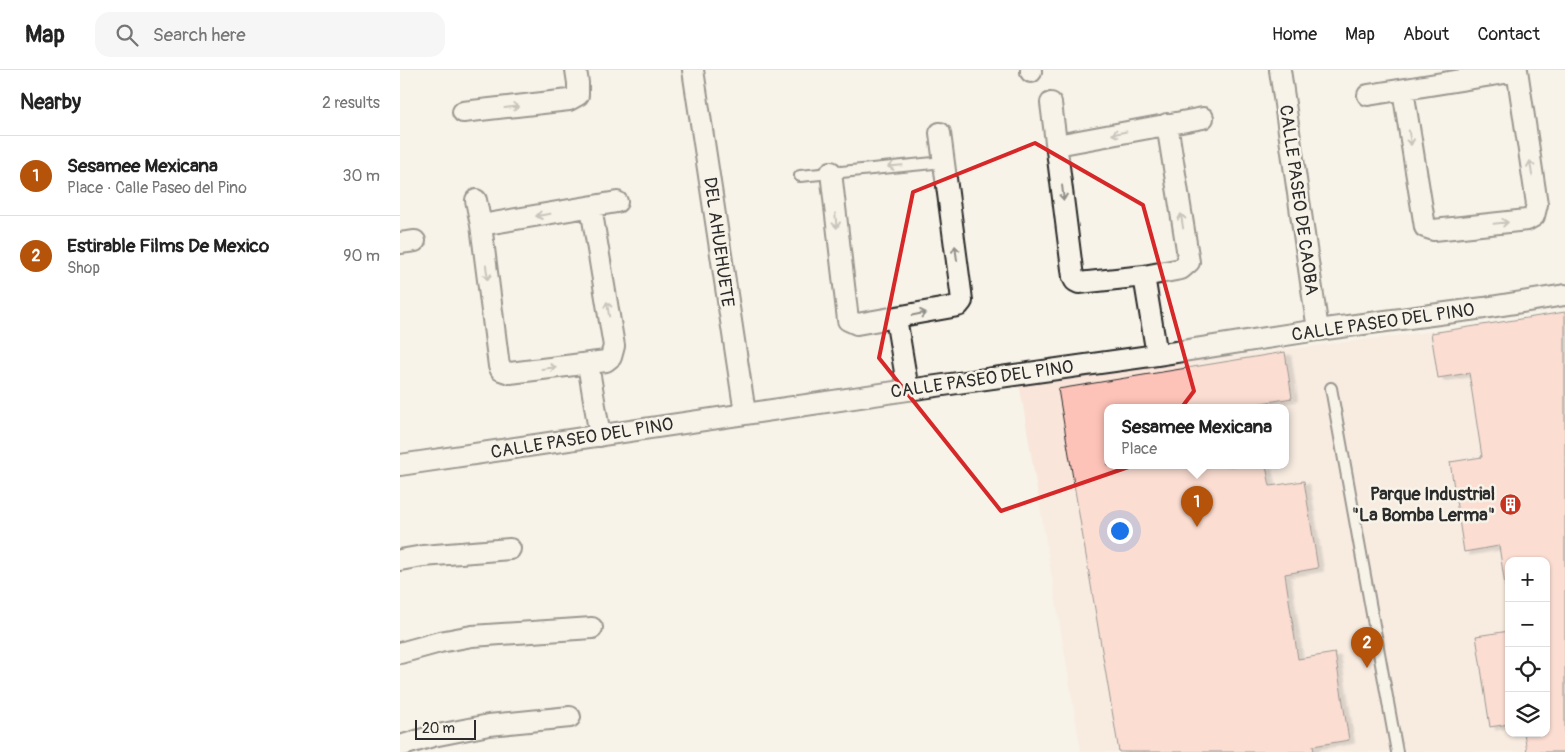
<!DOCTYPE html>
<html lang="en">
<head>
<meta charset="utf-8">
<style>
  :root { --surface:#fff; --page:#f6f6f6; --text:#222; --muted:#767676; --line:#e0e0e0; --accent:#b45309 }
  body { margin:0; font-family:Pangolin,sans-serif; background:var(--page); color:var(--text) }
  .controls { position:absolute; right:15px; bottom:15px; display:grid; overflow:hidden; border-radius:10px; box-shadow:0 1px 4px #0004 }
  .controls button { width:45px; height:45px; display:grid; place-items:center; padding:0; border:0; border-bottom:1px solid var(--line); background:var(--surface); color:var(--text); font:25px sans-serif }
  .scale { position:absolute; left:15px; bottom:12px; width:61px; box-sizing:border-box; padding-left:5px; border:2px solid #2b2b2b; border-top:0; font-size:14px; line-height:18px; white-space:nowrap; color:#2b2b2b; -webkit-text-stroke:4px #f7f3e8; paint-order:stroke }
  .you { position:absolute; left:719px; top:460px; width:18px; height:18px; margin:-12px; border:4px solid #fff; border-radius:50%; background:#1a73e8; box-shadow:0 0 0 8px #1a73e833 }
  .badge { display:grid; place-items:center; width:32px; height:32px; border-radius:50%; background:var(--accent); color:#fff; font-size:16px; font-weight:700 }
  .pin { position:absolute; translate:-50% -41px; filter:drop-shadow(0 1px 2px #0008) }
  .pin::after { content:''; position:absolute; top:26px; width:18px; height:15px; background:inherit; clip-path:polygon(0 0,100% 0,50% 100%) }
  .popup { position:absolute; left:704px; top:334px; width:185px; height:65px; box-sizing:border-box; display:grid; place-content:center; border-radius:10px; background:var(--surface); filter:drop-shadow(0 1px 4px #0005); font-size:16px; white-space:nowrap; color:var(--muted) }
  .popup b { font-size:19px; color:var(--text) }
  .popup::after { content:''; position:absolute; left:50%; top:100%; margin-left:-10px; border:10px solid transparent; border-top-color:var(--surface) }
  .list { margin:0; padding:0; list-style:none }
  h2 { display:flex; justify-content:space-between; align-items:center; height:65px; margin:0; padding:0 20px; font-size:21px }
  h2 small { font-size:16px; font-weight:400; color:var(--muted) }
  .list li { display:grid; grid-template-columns:32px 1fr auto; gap:15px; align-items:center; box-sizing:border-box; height:80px; padding:0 20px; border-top:1px solid var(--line) }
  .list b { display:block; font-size:19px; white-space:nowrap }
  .list p { margin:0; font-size:16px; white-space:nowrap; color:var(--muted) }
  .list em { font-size:16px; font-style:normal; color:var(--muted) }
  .icon { flex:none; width:28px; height:28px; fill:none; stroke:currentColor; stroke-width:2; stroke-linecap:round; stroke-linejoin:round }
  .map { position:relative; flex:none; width:1165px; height:682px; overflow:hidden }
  header { display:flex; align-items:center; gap:30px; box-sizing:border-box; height:70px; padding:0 25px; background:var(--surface); border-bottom:1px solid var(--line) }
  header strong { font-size:24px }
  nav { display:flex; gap:28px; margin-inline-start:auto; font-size:18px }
  .search { width:350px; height:45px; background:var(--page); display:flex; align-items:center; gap:12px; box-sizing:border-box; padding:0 18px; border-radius:15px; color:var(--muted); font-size:19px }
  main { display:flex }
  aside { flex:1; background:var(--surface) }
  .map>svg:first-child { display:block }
  .built { fill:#f9e5da; fill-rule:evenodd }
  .building { fill:#fec3b8; stroke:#2b2b2b; filter:url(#shadow) }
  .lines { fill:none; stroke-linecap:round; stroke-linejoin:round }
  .lane-casing { stroke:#2b2b2b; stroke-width:14 }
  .street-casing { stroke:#2b2b2b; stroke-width:24 }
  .lane { stroke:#f7f3e8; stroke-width:10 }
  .street { stroke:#f7f3e8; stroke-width:20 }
  .oneway { stroke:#918f8a }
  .marked { fill:none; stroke:#d62828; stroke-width:4; stroke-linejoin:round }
  .labels { text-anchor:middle; stroke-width:5; stroke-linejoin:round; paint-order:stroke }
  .street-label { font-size:18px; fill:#2b2b2b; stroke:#f7f3e8 }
  .poi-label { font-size:18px; font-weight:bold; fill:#2b2b2b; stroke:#f7f3e8; text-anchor:end }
</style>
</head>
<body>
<header>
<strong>Map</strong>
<div class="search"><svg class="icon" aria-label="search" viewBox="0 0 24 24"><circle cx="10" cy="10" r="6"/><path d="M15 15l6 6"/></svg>Search here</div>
<nav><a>Home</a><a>Map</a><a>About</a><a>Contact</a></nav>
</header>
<main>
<aside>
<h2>Nearby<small>2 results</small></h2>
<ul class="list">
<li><span class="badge">1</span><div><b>Sesamee Mexicana</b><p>Place · Calle Paseo del Pino</p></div><em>30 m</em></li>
<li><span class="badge">2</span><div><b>Estirable Films De Mexico</b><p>Shop</p></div><em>90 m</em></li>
</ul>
</aside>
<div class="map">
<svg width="1165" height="682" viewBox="0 0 1165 682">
  <defs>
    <filter id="shadow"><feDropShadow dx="5.5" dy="3" stdDeviation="1" flood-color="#0004"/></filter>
  </defs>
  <rect width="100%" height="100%" fill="#f7f3e8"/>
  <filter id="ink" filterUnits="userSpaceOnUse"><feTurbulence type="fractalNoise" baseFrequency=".02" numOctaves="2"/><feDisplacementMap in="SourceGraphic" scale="10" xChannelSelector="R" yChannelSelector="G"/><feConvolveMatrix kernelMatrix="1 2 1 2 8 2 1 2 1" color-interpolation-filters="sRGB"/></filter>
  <g filter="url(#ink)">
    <!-- built -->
    <path class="built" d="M1165,245V682H681L619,312ZM708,338H886V396H708ZM1109,491H1146V663H1109Z"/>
    <!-- building -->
    <path class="building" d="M1165,242V682H1127L1124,663H1146V491H1109V542L1099,476L1064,482L1050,392L1082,387L1069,303L1038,308L1031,263Z
      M885,282L892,328L856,334L857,338H708V396H866L870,416L904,411L918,498L885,504L898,589L935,583L949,670L913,676L914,682H719L658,319Z
      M1109,561V654L1090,657L1076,566Z"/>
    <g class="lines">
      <defs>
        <path id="lane" d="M400,106L544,92
          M931,318L997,682"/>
        <path id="street" d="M293,0L345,343
          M631,0V2
          M880,0L918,260
          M1003,20L1025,157L1034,160L1127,150L1134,146L1137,134L1117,0
          M968,25L1117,1
          M651,33L673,207L675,211L679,213L744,206L781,199L789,192L767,54
          M63,42L169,30L178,25V13L176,0
          M657,75L803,48
          M431,102L448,250L457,254L558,236L562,231L561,222L540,63
          M76,130L81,155L99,296L101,300L110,303L206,291L211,287L214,276L191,137
          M81,155L217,132
          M0,173L15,171
          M744,206L757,285
          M496,248L508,320
          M188,294L200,366
          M0,395L508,320L757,285L918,260L1084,238L1165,225
          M0,490L23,486L110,479
          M0,583L40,572L72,566L192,558
          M0,676L33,666L89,655L170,647"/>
      </defs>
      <!-- lane casing -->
      <use href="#lane" class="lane-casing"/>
      <!-- street casing -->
      <use href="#street" class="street-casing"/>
      <!-- lane -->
      <use href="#lane" class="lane"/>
      <!-- street -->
      <use href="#street" class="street"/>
    </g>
    <!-- one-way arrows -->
    <defs><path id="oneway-shaft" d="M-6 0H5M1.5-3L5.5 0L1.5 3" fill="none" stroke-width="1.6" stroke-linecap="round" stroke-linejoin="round" transform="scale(1.25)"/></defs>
    <g class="oneway">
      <use href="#oneway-shaft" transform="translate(112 37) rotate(-7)"/>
      <use href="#oneway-shaft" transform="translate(719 63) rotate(169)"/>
      <use href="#oneway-shaft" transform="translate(1010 68) rotate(81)"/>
      <use href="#oneway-shaft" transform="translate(495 96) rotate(175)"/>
      <use href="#oneway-shaft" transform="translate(1131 98) rotate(-98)"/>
      <use href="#oneway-shaft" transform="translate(663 123) rotate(83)"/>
      <use href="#oneway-shaft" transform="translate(143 145) rotate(171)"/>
      <use href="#oneway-shaft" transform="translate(436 151) rotate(83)"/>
      <use href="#oneway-shaft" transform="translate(782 151) rotate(-99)"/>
      <use href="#oneway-shaft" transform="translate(1101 153) rotate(-6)"/>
      <use href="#oneway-shaft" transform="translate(556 183) rotate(-98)"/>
      <use href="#oneway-shaft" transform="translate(87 203) rotate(82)"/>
      <use href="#oneway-shaft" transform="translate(208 239) rotate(-99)"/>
      <use href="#oneway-shaft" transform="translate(519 244) rotate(-11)"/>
      <use href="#oneway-shaft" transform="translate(149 298) rotate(-7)"/>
    </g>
  </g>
  <!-- marked area -->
  <path d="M0 0H1165V682H0ZM635,73L743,135L794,321L740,393L601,441L479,288L513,122Z" fill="#f7f3e8" fill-opacity=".55" fill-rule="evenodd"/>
  <path class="marked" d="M635,73L743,135L794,321L740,393L601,441L479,288L513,122Z"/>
  <!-- icons -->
  <defs>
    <symbol id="building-disc" viewBox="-11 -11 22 22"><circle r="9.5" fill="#c8321e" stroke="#f7f3e8"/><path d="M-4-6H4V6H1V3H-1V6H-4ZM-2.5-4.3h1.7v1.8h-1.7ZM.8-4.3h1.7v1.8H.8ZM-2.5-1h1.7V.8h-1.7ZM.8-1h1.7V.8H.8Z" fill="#fff"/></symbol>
  </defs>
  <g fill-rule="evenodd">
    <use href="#building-disc" x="1098" y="422" width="25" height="25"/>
  </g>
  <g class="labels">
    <!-- street labels -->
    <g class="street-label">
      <text transform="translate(899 130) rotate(82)" y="6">CALLE PASEO DE CAOBA</text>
      <text transform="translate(319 172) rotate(82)" y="6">DEL AHUEHUETE</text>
      <text transform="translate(983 252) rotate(-8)" y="6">CALLE PASEO DEL PINO</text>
      <text transform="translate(582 309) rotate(-8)" y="6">CALLE PASEO DEL PINO</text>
      <text transform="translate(182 368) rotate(-9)" y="6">CALLE PASEO DEL PINO</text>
    </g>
    <!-- poi labels -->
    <g class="poi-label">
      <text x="1095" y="430">Parque Industrial<tspan x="1095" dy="21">"La Bomba Lerma"</tspan></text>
    </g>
  </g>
</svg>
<div class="controls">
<button>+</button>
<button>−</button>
<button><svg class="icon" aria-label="locate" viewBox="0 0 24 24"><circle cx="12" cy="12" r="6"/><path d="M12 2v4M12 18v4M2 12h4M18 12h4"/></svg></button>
<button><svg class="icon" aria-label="layers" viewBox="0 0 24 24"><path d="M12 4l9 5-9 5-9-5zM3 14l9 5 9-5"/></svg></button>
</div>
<div class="scale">20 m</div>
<div class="you"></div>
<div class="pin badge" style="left:797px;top:457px">1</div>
<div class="popup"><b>Sesamee Mexicana</b>Place</div>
<div class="pin badge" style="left:967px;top:598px">2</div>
</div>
</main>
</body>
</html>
